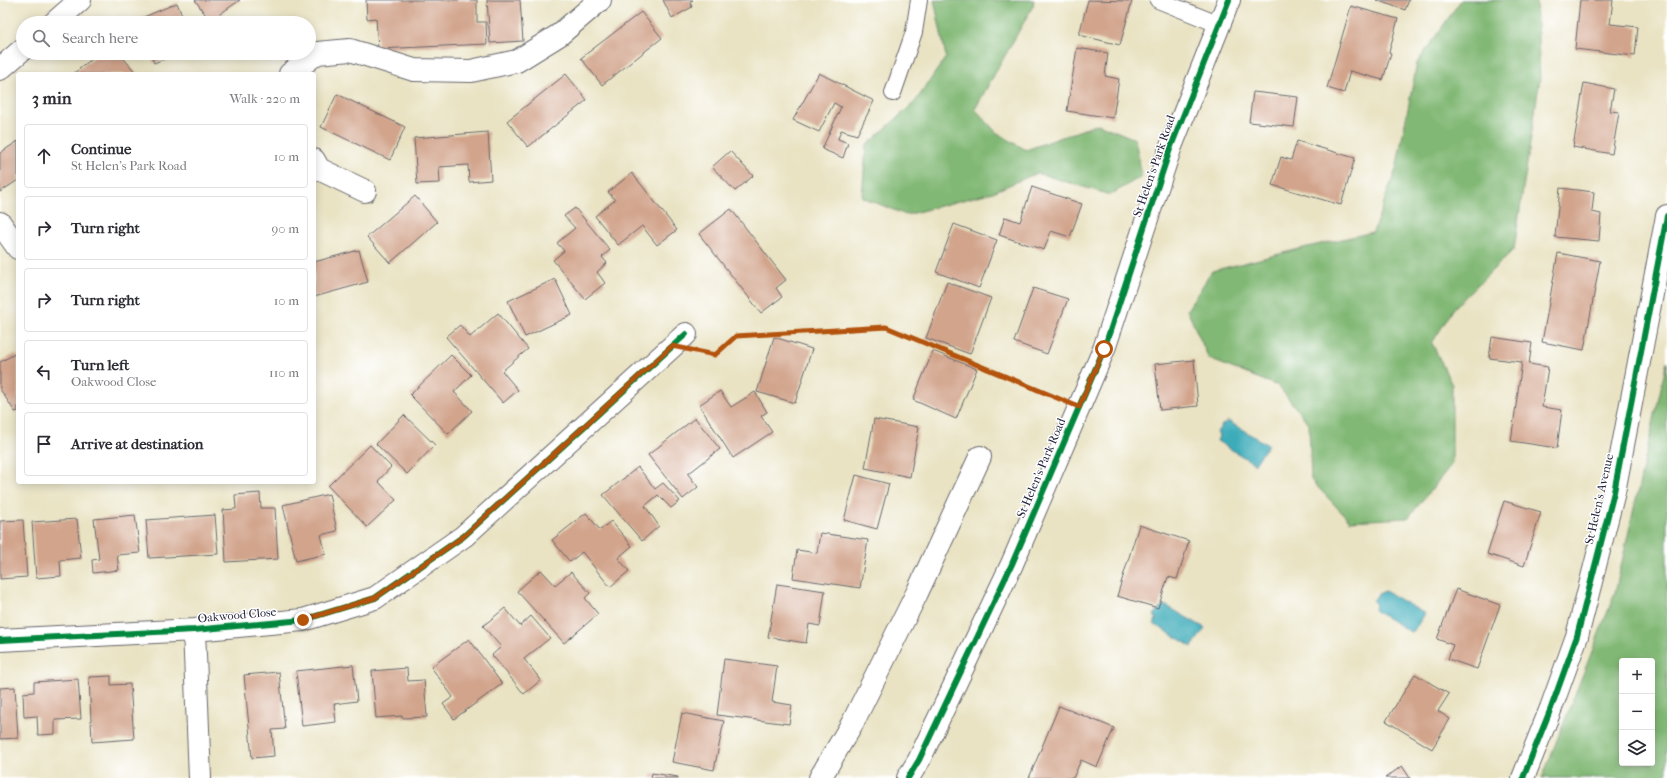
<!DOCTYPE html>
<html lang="en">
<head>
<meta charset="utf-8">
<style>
  :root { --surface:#fff; --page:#f7f7f7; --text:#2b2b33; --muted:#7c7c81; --line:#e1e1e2 }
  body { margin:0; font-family:"IM FELL French Canon",serif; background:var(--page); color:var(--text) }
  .controls { position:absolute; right:12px; bottom:12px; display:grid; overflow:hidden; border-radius:4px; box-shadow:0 2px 10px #0003 }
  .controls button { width:36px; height:36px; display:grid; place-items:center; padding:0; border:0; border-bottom:1px solid var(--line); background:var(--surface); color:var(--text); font:20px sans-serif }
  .stop { position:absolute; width:12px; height:12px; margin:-9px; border:3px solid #b45309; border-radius:50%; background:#fff }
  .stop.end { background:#b45309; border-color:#fff; box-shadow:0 1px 4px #0008 }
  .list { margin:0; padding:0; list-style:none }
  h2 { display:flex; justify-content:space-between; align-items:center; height:52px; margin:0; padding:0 16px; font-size:17px }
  h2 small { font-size:13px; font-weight:400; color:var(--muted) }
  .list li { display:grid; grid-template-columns:26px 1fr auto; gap:12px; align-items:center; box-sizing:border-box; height:64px; margin:0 8px 8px; padding:0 8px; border:1px solid var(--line); border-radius:4px }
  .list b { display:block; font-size:15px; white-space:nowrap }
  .list p { margin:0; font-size:13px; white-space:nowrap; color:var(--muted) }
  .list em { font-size:13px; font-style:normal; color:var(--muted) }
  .icon { flex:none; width:22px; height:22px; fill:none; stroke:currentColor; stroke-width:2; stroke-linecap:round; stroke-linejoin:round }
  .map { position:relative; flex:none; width:1667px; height:778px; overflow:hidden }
  .search { position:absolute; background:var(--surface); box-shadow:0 2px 10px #0003; left:16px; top:16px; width:300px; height:44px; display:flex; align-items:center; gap:10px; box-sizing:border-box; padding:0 14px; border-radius:22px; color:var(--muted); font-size:15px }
  .panel { position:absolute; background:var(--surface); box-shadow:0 2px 10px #0003; left:16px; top:72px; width:300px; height:412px; border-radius:4px }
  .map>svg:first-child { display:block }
  .forest { fill:#81b874; stroke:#526d58; fill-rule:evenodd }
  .water { fill:#3dacb9; stroke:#30677a }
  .building { fill:#d2a48c }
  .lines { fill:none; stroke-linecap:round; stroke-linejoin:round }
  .lane-casing { stroke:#68666b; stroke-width:18 }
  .street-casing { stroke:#68666b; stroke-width:24 }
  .path { stroke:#68666b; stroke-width:2.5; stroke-dasharray:1 3; stroke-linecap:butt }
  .lane { stroke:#fff; stroke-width:16 }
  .street { stroke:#fff; stroke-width:22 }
  .cycleway-casing { stroke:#fff; stroke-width:8 }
  .cycleway { stroke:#00873e; stroke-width:6 }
  .route { stroke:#b45309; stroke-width:5 }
  .labels { text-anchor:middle; stroke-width:3; stroke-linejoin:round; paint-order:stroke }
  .street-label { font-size:12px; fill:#22223b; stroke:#fff }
</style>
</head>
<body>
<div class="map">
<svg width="1667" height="778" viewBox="0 0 1667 778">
  <rect width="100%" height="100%" fill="#fff"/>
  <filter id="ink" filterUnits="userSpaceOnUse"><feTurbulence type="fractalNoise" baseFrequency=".025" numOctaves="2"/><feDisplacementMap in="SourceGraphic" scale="8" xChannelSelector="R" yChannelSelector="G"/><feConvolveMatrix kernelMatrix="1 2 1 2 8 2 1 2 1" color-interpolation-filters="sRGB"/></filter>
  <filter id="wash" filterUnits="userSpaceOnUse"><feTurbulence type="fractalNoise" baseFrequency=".012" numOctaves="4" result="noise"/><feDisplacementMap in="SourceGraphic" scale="16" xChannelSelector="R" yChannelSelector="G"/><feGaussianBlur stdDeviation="0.9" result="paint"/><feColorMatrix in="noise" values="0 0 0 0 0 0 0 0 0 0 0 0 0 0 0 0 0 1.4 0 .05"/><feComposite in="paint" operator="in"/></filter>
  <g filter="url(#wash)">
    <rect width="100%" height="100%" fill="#e9e3c3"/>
    <!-- forest -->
    <path class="forest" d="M934,0H1034L1033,6L975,109L996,132L1026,150L1098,124L1135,139L1142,176L1110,195L1037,173L993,192L906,215L862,197L866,146L915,102L946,57Z
      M1461,0H1536L1540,78L1514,249L1454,308L1432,343L1452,385V464L1408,518L1350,521L1311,480L1309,424L1278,386L1209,359L1187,310L1212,271L1299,249L1373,232L1396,169L1417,63Z
      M1667,361V778H1542L1615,593ZM1622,661H1652V763H1622Z"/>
    <!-- water -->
    <path class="water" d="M1228,421L1268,445L1255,464L1217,441L1219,436L1217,432L1222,425Z
      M1385,591L1425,614L1412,633L1374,610L1376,605L1373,601L1378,594Z
      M1165,605L1205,628L1192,647L1154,624L1156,619L1154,615L1159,609Z"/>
    <g id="blocks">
      <!-- building -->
      <path class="building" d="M195,0H240L210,21Z
        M366,0H477V22H486L487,44L378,49L376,18L367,19Z
        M487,0H520L523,41L490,43Z
        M663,0H693L690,2L692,7L672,18Z
        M1088,0L1132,1L1120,45L1079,35Z
        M1376,0H1409L1405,10Z
        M1580,0H1613L1610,24L1638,27L1635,56L1575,49Z
        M177,3L185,23H138L137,20Z
        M1351,6L1398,19L1389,52L1391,53L1383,80L1350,71L1344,93L1327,88Z
        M641,12L662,38L602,85L581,58Z
        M1077,48L1108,53L1105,76L1119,79L1113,118L1067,111Z
        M99,53H119L137,74H73Z
        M150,53H179L154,63Z
        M819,73L874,101L857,135L841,130L838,139L848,143L843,158L822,149L841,107L834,103L819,132L793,120Z
        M566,74L587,100L528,147L507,121Z
        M1584,83L1614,89L1610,111L1619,112L1612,154L1573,147Z
        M1253,92L1298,97L1294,127L1249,122Z
        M337,94L405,127L390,160L321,127Z
        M488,132L491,180L469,182L468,165L439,167L440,183L417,184L414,138Z
        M18,141V180L0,192V153Z
        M1297,141L1355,158L1341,205L1272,185L1281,157L1291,160Z
        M730,151L753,176L735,191L712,167Z
        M632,173L677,230L657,245L642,226L618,245L595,216L615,200L608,192Z
        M1032,187L1082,204L1070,237L1051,231L1044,250L999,235L1005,217L1020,222Z
        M1560,188L1594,192L1592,212L1601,214L1599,241L1555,237Z
        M415,196L437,222L390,263L367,237Z
        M575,208L610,250L602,257L607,263L597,272L605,283L585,299L553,260L564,251L557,243L575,228L564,216Z
        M731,209L786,280L776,288L782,297L761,313L699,234Z
        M954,224L997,240L979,288L936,272Z
        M359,250L368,282L314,297V262Z
        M1558,253L1600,261L1584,350L1542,342Z
        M555,279L572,315L525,337L508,301Z
        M947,282L991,298L970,354L926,338Z
        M1033,288L1068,299L1047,354L1014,342Z
        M498,313L528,349L502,371L518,390L503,403L446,337L460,325L470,337Z
        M774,337L812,349L795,403L757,392Z
        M1492,337L1532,343L1529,364L1548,367L1542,407L1562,410L1557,448L1511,441L1522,362L1489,358Z
        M933,351L977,369L956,419L913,400Z
        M15,354L18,356V411L15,412L0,389V362Z
        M451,355L471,375L454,392L472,411L448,434L410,395Z
        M1194,360L1198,406L1160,410L1155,364Z
        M720,391L731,407L755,392L767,412L761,416L772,432L733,458L699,405Z
        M404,415L435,445L407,474L376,444Z
        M695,418L720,449L688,474L698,487L683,499L648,455Z
        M874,419L919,427L910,477L865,468Z
        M370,445L391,467L378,481L396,500L367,527L328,486Z
        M638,467L655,489L663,483L680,501L671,508L658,495L645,506L659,526L642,541L603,495Z
        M856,475L889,484L877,529L844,520Z
        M260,493L261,508H275L278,559L226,562L223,510L236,509L235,495Z
        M329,494L337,531L321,535L326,554L296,561L283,505Z
        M1504,501L1541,512L1524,566L1487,554Z
        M586,513L600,530L611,521L632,546L618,558L629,571L610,587L582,552L570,562L552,540Z
        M135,515L140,553L117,555L119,570L93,573L92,560L99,559L94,519Z
        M215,515L218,554L149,558L146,520Z
        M77,519L81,558L60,560L61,576L36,578L32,522Z
        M23,520L27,577L0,579V521Z
        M1139,525L1189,541L1177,579L1168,577L1158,608L1117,596Z
        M820,533L868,540L860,588L793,578L797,550L817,553Z
        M541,570L555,585L571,572L590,593L585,598L598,614L564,643L517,591Z
        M777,584L825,591L820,626L809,624L806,643L768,637Z
        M1456,589L1500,605L1477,669L1448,659L1453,645L1437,639Z
        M505,608L520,626L531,616L550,638L524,659L541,680L524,694L492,655L501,647L483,626Z
        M469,639L502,684L454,719L443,704L453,697L431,667Z
        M724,659L777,666L772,702L792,705L789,724L717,715Z
        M353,665L357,701L334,704L336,722L302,726L296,671Z
        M407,668L408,681L424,680L427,717L402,718V716L376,718L372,671Z
        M279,672L285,729L272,730L274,756L252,758L244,675Z
        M1415,674L1449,694L1438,711L1450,719L1432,749L1386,721Z
        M111,676V685L130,684L134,739L92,742L89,677Z
        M78,679L81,719L55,720V734L38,735L37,716L24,717L23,693L34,692V682Z
        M15,687L18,738L0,739V688Z
        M1059,706L1114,728L1097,767L1081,760L1073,778H1029Z
        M682,713L724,721L714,770L672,762Z
        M1402,766L1410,778H1385Z
        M652,773L678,777V778H651Z"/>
    </g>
  </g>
  <g filter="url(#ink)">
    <use href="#blocks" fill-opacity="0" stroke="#68666b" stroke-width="1"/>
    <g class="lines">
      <defs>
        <path id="lane" d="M1158,0L1220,25
          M893,93L914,32L919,0"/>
        <path id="street" d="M54,23L80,0
          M0,69L23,49
          M290,74L317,53L350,50L414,70L471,71L517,61L559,35L600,0
          M314,160L319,169L365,191
          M0,223L18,248
          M194,630L200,778
          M0,640L194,630L303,620L375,598L464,536L686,334
          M820,778L853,722L917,593L980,457
          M908,778L919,760L1012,564L1104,349L1170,149L1229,0
          M1523,778L1551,708L1577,636L1614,492L1667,216"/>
      </defs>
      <!-- lane casing -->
      <use href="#lane" class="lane-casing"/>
      <!-- street casing -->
      <use href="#street" class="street-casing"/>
      <!-- path -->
      <path class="path" d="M703,352L715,355L736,336L886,327L1056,397"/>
      <!-- lane -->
      <use href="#lane" class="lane"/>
      <!-- street -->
      <use href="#street" class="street"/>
      <defs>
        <path id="cycleway" d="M0,640L194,630L303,620L375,598L464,536L686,334
          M908,778L919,760L1012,564L1104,349L1170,149L1229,0
          M1523,778L1551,708L1577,636L1614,492L1667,216"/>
      </defs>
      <!-- cycleway casing -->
      <use href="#cycleway" class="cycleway-casing"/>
      <!-- cycleway -->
      <use href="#cycleway" class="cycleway"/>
    </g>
  </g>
  <g class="lines" filter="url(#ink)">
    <!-- route -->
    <path class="route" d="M303,620L375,598L464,536L672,346L715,355L736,336L886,327L1079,407L1104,349"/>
  </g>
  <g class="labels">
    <!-- street labels -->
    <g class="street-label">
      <text transform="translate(1154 166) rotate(-71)" y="4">St Helen's Park Road</text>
      <text transform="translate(1041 468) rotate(-67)" y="4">St Helen's Park Road</text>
      <text transform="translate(1599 499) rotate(-77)" y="4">St Helen's Avenue</text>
      <text transform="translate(237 615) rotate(-5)" y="4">Oakwood Close</text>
    </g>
  </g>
</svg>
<div class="controls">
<button>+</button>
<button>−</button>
<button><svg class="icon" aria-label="layers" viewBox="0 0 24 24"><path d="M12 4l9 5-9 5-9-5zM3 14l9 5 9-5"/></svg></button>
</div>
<div class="stop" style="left:1104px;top:349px"></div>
<div class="stop end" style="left:303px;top:620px"></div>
<div class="search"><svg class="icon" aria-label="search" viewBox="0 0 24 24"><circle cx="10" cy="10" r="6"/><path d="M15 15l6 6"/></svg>Search here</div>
<section class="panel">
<h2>3 min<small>Walk · 220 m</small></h2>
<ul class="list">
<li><svg class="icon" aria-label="ahead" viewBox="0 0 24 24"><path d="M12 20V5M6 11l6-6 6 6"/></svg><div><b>Continue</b><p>St Helen's Park Road</p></div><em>10 m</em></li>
<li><svg class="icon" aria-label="right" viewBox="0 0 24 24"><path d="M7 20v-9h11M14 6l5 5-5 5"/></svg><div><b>Turn right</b></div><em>90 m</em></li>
<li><svg class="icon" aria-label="right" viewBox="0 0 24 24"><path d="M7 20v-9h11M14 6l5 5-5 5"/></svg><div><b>Turn right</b></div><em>10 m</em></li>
<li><svg class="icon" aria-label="left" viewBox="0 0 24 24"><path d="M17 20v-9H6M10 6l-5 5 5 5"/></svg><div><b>Turn left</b><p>Oakwood Close</p></div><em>110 m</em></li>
<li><svg class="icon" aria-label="arrive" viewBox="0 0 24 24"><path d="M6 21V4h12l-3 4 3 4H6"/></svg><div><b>Arrive at destination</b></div></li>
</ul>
</section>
</div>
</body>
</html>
